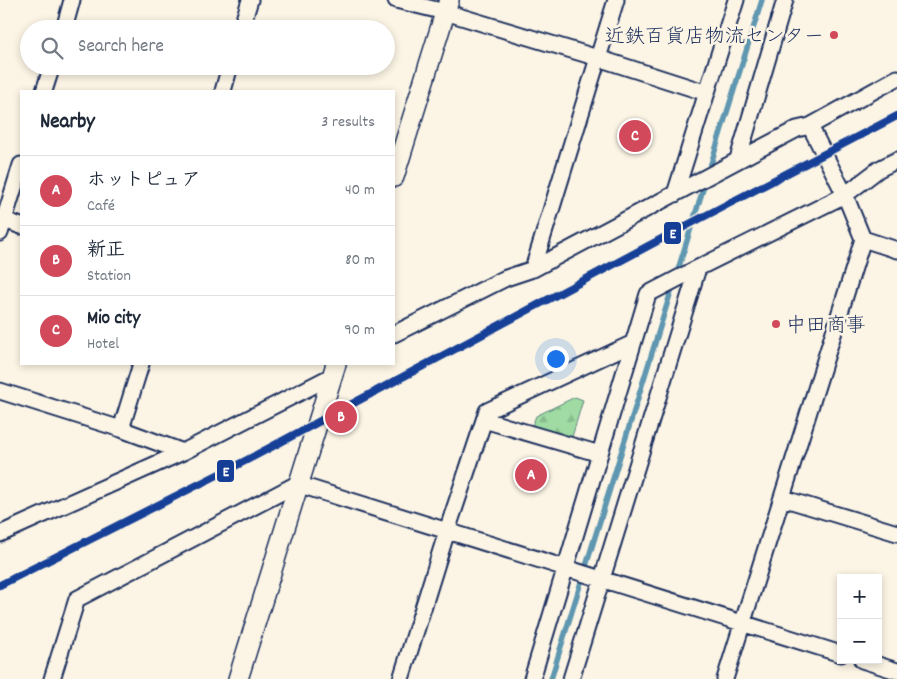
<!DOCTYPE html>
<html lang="en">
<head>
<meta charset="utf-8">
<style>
  :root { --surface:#fff; --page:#f6f6f7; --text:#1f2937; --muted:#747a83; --line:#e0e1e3; --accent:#d1495b }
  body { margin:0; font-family:Dekko,"Klee One",sans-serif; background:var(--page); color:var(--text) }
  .controls { position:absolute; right:15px; bottom:15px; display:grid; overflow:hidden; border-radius:0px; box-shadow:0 2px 8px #0003 }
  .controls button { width:45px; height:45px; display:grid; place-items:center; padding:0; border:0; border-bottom:1px solid var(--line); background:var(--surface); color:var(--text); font:25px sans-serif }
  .you { position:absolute; left:555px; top:358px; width:18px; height:18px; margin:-12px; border:4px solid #fff; border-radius:50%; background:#1a73e8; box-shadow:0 0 0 8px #1a73e833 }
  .badge { display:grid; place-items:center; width:32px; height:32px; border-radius:50%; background:var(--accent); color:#fff; font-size:16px; font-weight:700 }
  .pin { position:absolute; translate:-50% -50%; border:2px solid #fff; box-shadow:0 1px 5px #0006 }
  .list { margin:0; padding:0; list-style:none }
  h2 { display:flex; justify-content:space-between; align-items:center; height:65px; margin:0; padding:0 20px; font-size:21px }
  h2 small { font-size:16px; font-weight:400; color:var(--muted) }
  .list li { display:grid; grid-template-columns:32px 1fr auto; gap:15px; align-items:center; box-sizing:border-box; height:70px; padding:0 20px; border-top:1px solid var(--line) }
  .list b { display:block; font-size:19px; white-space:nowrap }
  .list p { margin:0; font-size:16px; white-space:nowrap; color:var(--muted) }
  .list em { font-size:16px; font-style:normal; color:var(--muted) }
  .icon { flex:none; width:28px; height:28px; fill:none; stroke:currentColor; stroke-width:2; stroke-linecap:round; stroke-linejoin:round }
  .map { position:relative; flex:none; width:897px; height:679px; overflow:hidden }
  .search { position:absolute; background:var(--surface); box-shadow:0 2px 8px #0003; left:20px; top:20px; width:375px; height:55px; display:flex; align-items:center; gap:12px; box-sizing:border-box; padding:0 18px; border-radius:28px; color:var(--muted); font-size:19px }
  .panel { position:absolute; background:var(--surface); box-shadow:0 2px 8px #0003; left:20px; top:90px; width:375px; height:275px; border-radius:0px }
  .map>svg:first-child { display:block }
  .forest { fill:url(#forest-firs); stroke:#5d8580 }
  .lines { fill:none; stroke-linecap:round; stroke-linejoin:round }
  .stream { stroke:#5f97b1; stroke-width:5.5 }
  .minor-casing { stroke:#1b2f5e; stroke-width:19 }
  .tertiary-casing { stroke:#1b2f5e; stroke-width:22 }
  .minor { stroke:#fcf5e5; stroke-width:15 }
  .tertiary { stroke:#fcf5e5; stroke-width:19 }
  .rail-1-casing { stroke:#fcf5e5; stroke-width:11 }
  .rail-1 { stroke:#153f97; stroke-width:8 }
  .poi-dot { fill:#d1495b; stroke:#fcf5e5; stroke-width:2 }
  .labels { text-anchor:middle; stroke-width:5; stroke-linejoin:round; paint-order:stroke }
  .poi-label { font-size:20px; fill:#1b2f5e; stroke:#fcf5e5; text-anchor:end }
  .line-badge { stroke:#fcf5e5; stroke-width:2 }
  .badge-label { font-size:14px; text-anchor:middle; font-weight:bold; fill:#fff }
</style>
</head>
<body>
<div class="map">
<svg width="897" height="679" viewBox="0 0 897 679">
  <defs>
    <pattern id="forest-firs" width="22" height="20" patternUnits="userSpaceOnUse" patternTransform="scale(1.25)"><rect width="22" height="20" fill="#9fdba2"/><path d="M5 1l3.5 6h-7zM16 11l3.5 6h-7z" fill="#88bc8e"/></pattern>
  </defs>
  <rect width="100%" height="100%" fill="#fcf5e5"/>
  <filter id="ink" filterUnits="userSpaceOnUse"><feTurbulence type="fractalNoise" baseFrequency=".02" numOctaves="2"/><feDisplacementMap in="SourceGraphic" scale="10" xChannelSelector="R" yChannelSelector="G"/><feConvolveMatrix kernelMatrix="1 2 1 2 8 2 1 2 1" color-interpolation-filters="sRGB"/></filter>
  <g filter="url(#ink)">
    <!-- forest -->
    <path class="forest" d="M575,397L583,400L572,437L532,426L536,416Z"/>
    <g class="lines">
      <!-- stream -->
      <path class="stream" d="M676,276L762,0
        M551,679L673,285"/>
      <defs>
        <path id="minor" d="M396,0L445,12L598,58L616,0
          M64,29L72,0
          M241,29L250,0
          M44,91L52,66
          M223,91L230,66
          M810,126L845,195L879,169L897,160
          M738,159L785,0
          M675,194L736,0
          M4,220L21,226
          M0,233L21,165
          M533,269L598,58L707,93
          M394,334L506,278L533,269L797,129L810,126L897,78
          M0,391L121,429L183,452
          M484,420L600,454
          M121,429L141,364
          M782,498L897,533
          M0,534L183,452L332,376
          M862,660L897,671
          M52,679L77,599L297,484L841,654
          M401,679L447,531L487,411L633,343
          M532,679L648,294L698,268
          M571,679L698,268L845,195L863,239
          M725,679L863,239L897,250"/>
        <path id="tertiary" d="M394,177L449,0
          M238,679L336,364"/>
      </defs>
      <!-- minor casing -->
      <use href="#minor" class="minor-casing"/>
      <!-- tertiary casing -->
      <use href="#tertiary" class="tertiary-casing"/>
      <!-- minor -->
      <use href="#minor" class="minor"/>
      <!-- tertiary -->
      <use href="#tertiary" class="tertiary"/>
      <defs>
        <path id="rail-1" d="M0,585L245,461L680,229L897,116"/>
      </defs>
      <!-- rail-1 casing -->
      <use href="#rail-1" class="rail-1-casing"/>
      <!-- rail-1 -->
      <use href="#rail-1" class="rail-1"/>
    </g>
  </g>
  <!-- markers -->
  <g class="poi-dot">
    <circle cx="834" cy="35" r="5"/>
    <circle cx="776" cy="324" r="5"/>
  </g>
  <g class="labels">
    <!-- poi labels -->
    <g class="poi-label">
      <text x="824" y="42">近鉄百貨店物流センター</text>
      <text x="786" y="331" text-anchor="start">中田商事</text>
    </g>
  </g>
  <g class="line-badge">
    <rect x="663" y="221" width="19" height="24" rx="5" fill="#153f97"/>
    <rect x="216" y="459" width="19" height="24" rx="5" fill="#153f97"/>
  </g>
  <g class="badge-label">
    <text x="673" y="238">E</text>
    <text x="226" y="476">E</text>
  </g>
</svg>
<div class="controls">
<button>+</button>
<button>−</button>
</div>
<div class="you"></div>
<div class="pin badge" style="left:531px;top:475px">A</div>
<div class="pin badge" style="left:341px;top:417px">B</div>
<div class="pin badge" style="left:635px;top:136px">C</div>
<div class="search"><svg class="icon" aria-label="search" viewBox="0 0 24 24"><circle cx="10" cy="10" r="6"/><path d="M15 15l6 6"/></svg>Search here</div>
<section class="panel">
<h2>Nearby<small>3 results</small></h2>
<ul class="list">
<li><span class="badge">A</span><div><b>ホットピュア</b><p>Café</p></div><em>40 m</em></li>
<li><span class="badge">B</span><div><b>新正</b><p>Station</p></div><em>80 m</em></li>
<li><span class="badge">C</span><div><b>Mio city</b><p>Hotel</p></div><em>90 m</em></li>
</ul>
</section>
</div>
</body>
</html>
